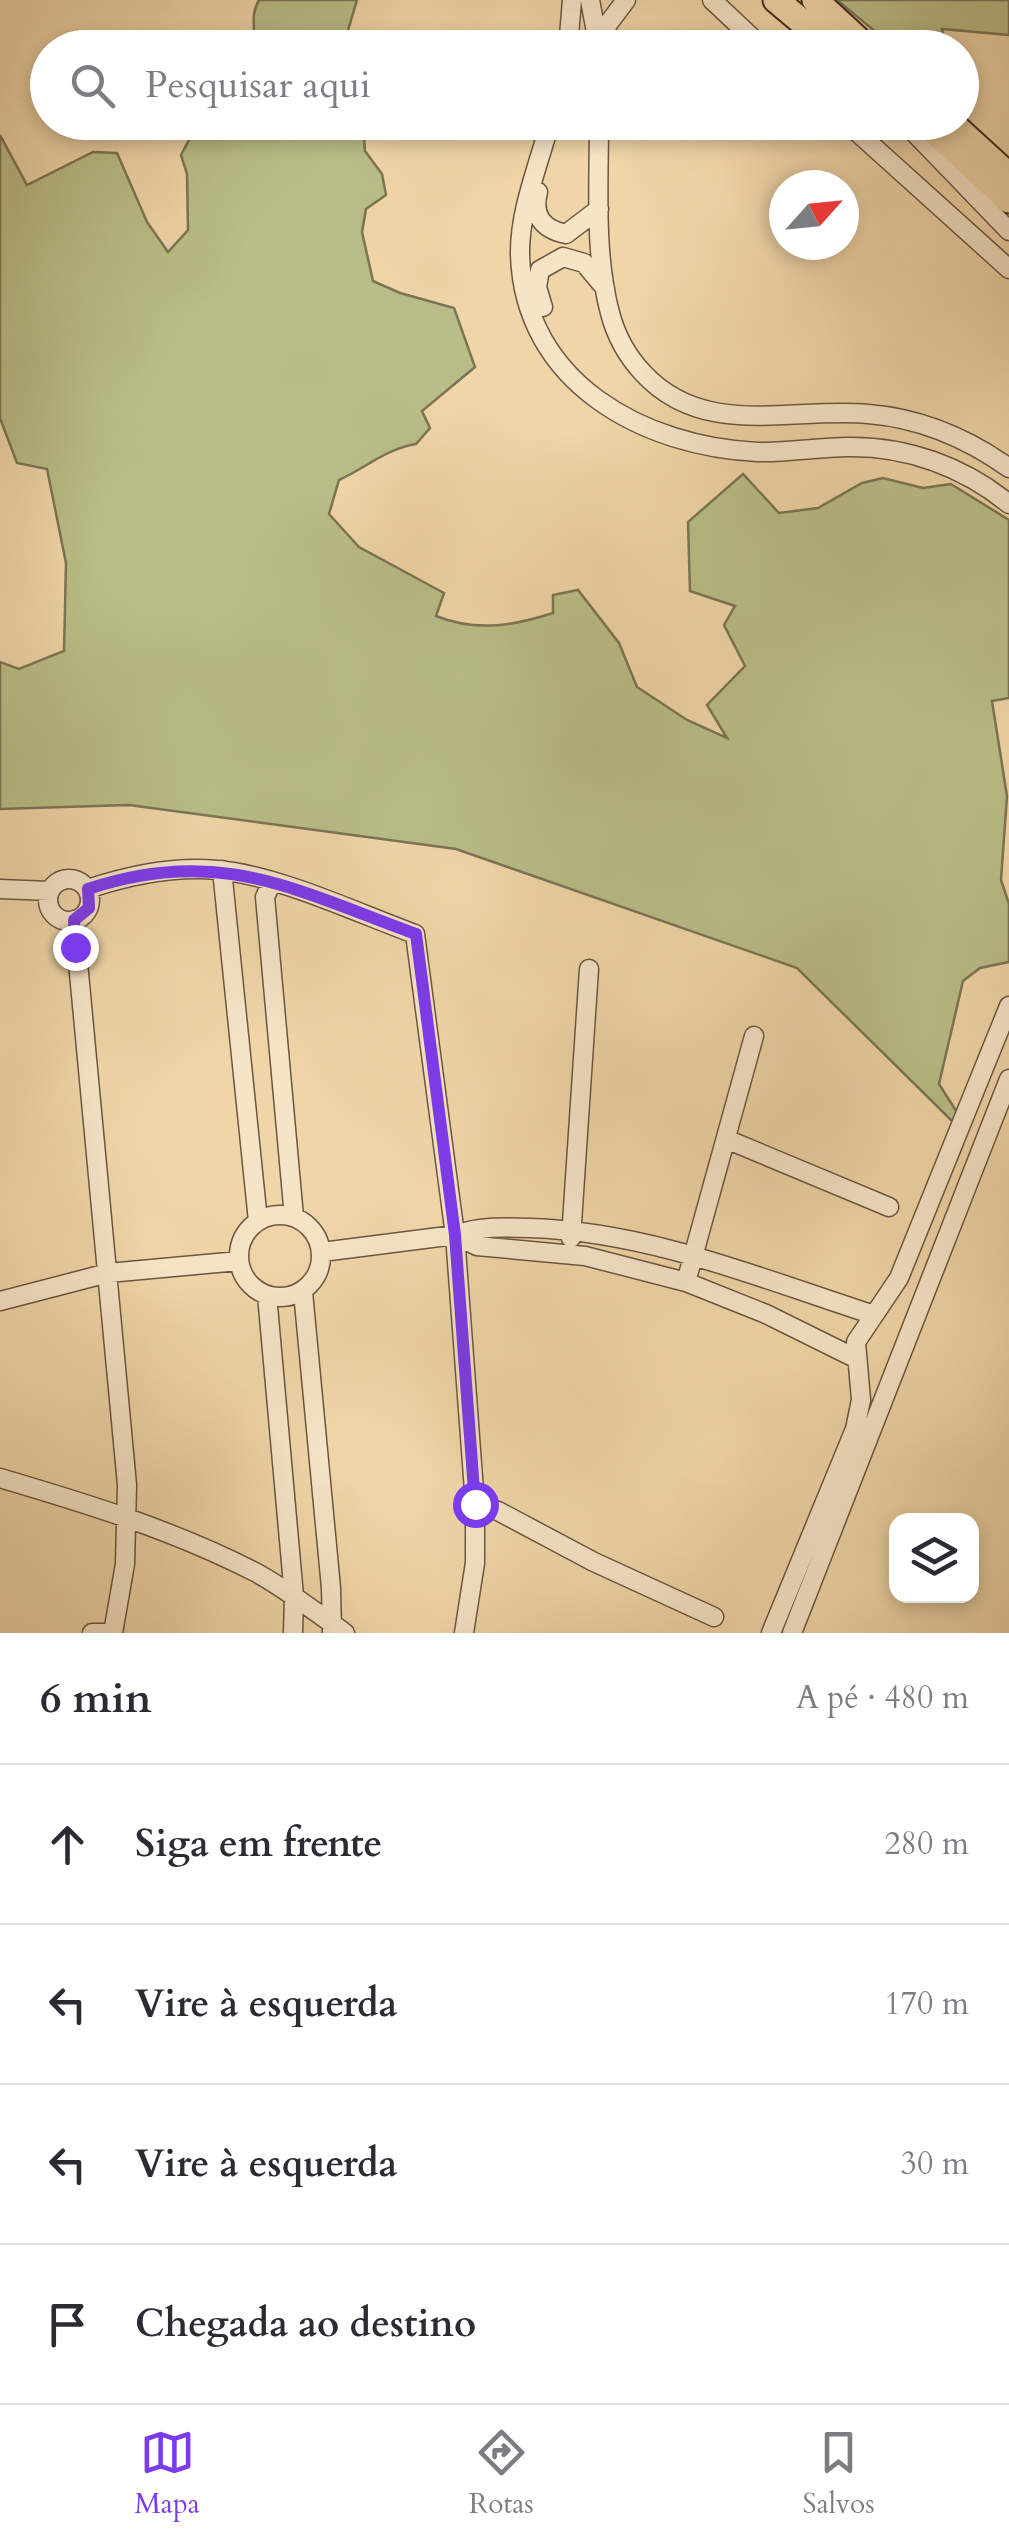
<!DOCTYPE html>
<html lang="pt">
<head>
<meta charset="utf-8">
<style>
  :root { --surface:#fff; --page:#f7f7f7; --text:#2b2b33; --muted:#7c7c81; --line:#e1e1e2; --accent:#7c3aed }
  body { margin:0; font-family:Cardo,serif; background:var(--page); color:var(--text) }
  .controls { position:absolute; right:30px; bottom:30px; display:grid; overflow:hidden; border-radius:20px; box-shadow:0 5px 15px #0003 }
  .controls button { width:90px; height:90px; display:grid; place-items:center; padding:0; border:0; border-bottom:2px solid var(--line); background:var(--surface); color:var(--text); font:50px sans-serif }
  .compass { position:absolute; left:769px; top:170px; width:90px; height:90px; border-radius:50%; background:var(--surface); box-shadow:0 5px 15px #0003; rotate:63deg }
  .stop { position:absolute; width:30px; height:30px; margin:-22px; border:8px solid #7c3aed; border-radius:50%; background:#fff }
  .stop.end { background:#7c3aed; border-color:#fff; box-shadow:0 2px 10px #0008 }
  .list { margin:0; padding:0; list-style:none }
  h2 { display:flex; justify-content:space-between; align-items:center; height:130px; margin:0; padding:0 40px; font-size:42px }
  h2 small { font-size:32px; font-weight:400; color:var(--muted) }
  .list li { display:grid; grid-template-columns:65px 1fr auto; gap:30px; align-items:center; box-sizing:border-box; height:160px; padding:0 40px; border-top:2px solid var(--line) }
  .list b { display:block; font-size:38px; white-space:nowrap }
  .list em { font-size:32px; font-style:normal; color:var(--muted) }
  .icon { flex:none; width:55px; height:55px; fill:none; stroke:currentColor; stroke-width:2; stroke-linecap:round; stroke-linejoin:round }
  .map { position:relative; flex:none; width:1009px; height:1633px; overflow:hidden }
  .search { position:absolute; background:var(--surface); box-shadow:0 5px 15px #0003; left:30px; right:30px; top:30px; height:110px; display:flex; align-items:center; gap:25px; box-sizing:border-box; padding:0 35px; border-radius:55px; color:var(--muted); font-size:38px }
  .sheet { height:770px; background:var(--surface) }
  nav { display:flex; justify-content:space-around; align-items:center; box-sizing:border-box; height:140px; border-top:2px solid var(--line); background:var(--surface); font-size:28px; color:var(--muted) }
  nav a { display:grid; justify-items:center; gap:5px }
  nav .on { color:var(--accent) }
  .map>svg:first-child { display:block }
  .green { fill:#b9bd87; stroke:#7c7454; stroke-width:2.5 }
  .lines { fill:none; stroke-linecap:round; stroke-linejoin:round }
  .minor-casing { stroke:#6c5642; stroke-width:21 }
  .primary-casing { stroke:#402b20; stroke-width:29 }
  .minor { stroke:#f5e4c6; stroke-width:18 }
  .primary { stroke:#efd5a7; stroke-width:25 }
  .route { stroke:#7c3aed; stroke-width:12 }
</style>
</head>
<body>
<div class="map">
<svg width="1009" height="1633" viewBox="0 0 1009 1633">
  <rect width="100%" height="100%" fill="#efd5a7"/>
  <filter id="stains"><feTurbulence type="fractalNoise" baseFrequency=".002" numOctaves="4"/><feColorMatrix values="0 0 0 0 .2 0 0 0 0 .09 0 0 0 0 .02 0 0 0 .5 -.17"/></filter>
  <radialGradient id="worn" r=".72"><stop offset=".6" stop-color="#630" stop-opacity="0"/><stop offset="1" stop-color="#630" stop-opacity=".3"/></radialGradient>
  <!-- green -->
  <path class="green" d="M259,0H357L343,47H250C259,28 248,19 259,0Z
    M837,0H1009V35L942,29L944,39L937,47H894Z
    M198,123H363L365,151L382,174L386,195L366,209L362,232L373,281L400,293L454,308L475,367L422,411L430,428L416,444C386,449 367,467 339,480L329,514L359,547L444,593L436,616C476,632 513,626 553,613V595L578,590L619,643L637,687L687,720L727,738L707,705L745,666L724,625L735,606L690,591L688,522L743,474L779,513L818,508L862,483L883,478L923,488L951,484L1009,520V698L992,701L1007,796L1001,880L1009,904V962L980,968L963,981L939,1084L960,1117L956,1125L797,968L456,849L129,805L0,809V662L19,669L64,651L66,563L47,469L17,463L0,418V135L27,185L93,152L117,153L147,222L168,252L188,230L187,174L181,155Z"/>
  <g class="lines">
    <defs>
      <path id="minor" d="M590,0L599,48
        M712,0L763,48
        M568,48L572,0
        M600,48L608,24L626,0
        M550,122C539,164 519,211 520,255C524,383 644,447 758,452C788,453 818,447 848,447C907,446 964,467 1009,504
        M599,122C599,184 594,253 610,313C616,336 627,356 643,373C704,439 790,407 868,414C919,418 967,438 1009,468
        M846,122L1009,269
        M904,122L1009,231
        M538,192C532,215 542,229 566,234L599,209
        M543,307L537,287L540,270L563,257L584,263L605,288
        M222,870L258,1221
        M48 900a21 21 0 1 1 42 0a21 21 0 1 1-42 0Z
        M272,882L265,897L294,1217
        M0,889L50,891
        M88,889C130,875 173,866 217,870C278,875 357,913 415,934L455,1235L475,1504V1563L464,1633
        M74,920L127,1485L125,1564L113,1633
        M726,1139L889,1207
        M239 1256a41 41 0 1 1 82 0a41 41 0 1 1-82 0Z
        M455,1235L477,1246L585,1256L686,1282L766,1314L855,1358
        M571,1238L589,969
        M322,1252L455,1235C480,1226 505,1227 531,1228C651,1232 762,1279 874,1315
        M686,1282L754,1036
        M303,1292L331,1588L332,1633
        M267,1295L294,1596L293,1633
        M0,1301L108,1273L239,1261
        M0,1478C88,1504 173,1530 255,1572C287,1589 315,1612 345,1633
        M475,1504L498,1511L594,1562L714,1617
        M92,1633H104
        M771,1633L855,1429L861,1400L856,1342L899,1278L1009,1006
        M792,1633L1009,1079"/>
      <path id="primary" d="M776,0L833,48
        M815,0L867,48
        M924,122L1009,200
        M950,122L1009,176"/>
    </defs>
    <!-- minor casing -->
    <use href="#minor" class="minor-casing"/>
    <!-- primary casing -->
    <use href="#primary" class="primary-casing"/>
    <!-- minor -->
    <use href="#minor" class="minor"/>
    <!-- primary -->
    <use href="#primary" class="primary"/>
  </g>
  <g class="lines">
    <!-- route -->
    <path class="route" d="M75,947L74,920L89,908L88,889C218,845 295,890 416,934L455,1235L475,1504"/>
  </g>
  <rect width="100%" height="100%" filter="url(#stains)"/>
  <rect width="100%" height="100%" fill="url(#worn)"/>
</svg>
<div class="controls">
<button><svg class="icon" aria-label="layers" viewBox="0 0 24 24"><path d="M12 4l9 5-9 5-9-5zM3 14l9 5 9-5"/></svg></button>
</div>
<svg class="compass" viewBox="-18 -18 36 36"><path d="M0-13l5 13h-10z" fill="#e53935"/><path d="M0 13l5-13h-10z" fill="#7c7c81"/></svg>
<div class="stop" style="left:475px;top:1504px"></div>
<div class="stop end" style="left:75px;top:947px"></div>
<div class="search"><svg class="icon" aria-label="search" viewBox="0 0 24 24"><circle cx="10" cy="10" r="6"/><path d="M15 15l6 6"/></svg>Pesquisar aqui</div>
</div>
<section class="sheet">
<h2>6 min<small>A pé · 480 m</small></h2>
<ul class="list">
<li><svg class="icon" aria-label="ahead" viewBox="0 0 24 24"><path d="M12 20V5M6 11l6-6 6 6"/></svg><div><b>Siga em frente</b></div><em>280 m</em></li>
<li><svg class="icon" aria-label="left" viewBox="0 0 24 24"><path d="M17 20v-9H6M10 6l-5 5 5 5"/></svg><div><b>Vire à esquerda</b></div><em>170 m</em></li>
<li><svg class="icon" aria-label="left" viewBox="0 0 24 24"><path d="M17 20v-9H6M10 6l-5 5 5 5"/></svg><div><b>Vire à esquerda</b></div><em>30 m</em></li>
<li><svg class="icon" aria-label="arrive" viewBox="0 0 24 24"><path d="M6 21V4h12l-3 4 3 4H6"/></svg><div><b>Chegada ao destino</b></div></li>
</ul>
</section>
<nav>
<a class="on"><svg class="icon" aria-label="map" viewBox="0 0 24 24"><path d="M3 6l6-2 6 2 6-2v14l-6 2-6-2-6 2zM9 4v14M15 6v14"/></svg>Mapa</a>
<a><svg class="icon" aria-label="directions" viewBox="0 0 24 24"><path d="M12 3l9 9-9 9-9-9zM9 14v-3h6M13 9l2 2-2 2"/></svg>Rotas</a>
<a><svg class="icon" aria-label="saved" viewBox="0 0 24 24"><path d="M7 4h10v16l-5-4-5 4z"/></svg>Salvos</a>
</nav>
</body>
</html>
